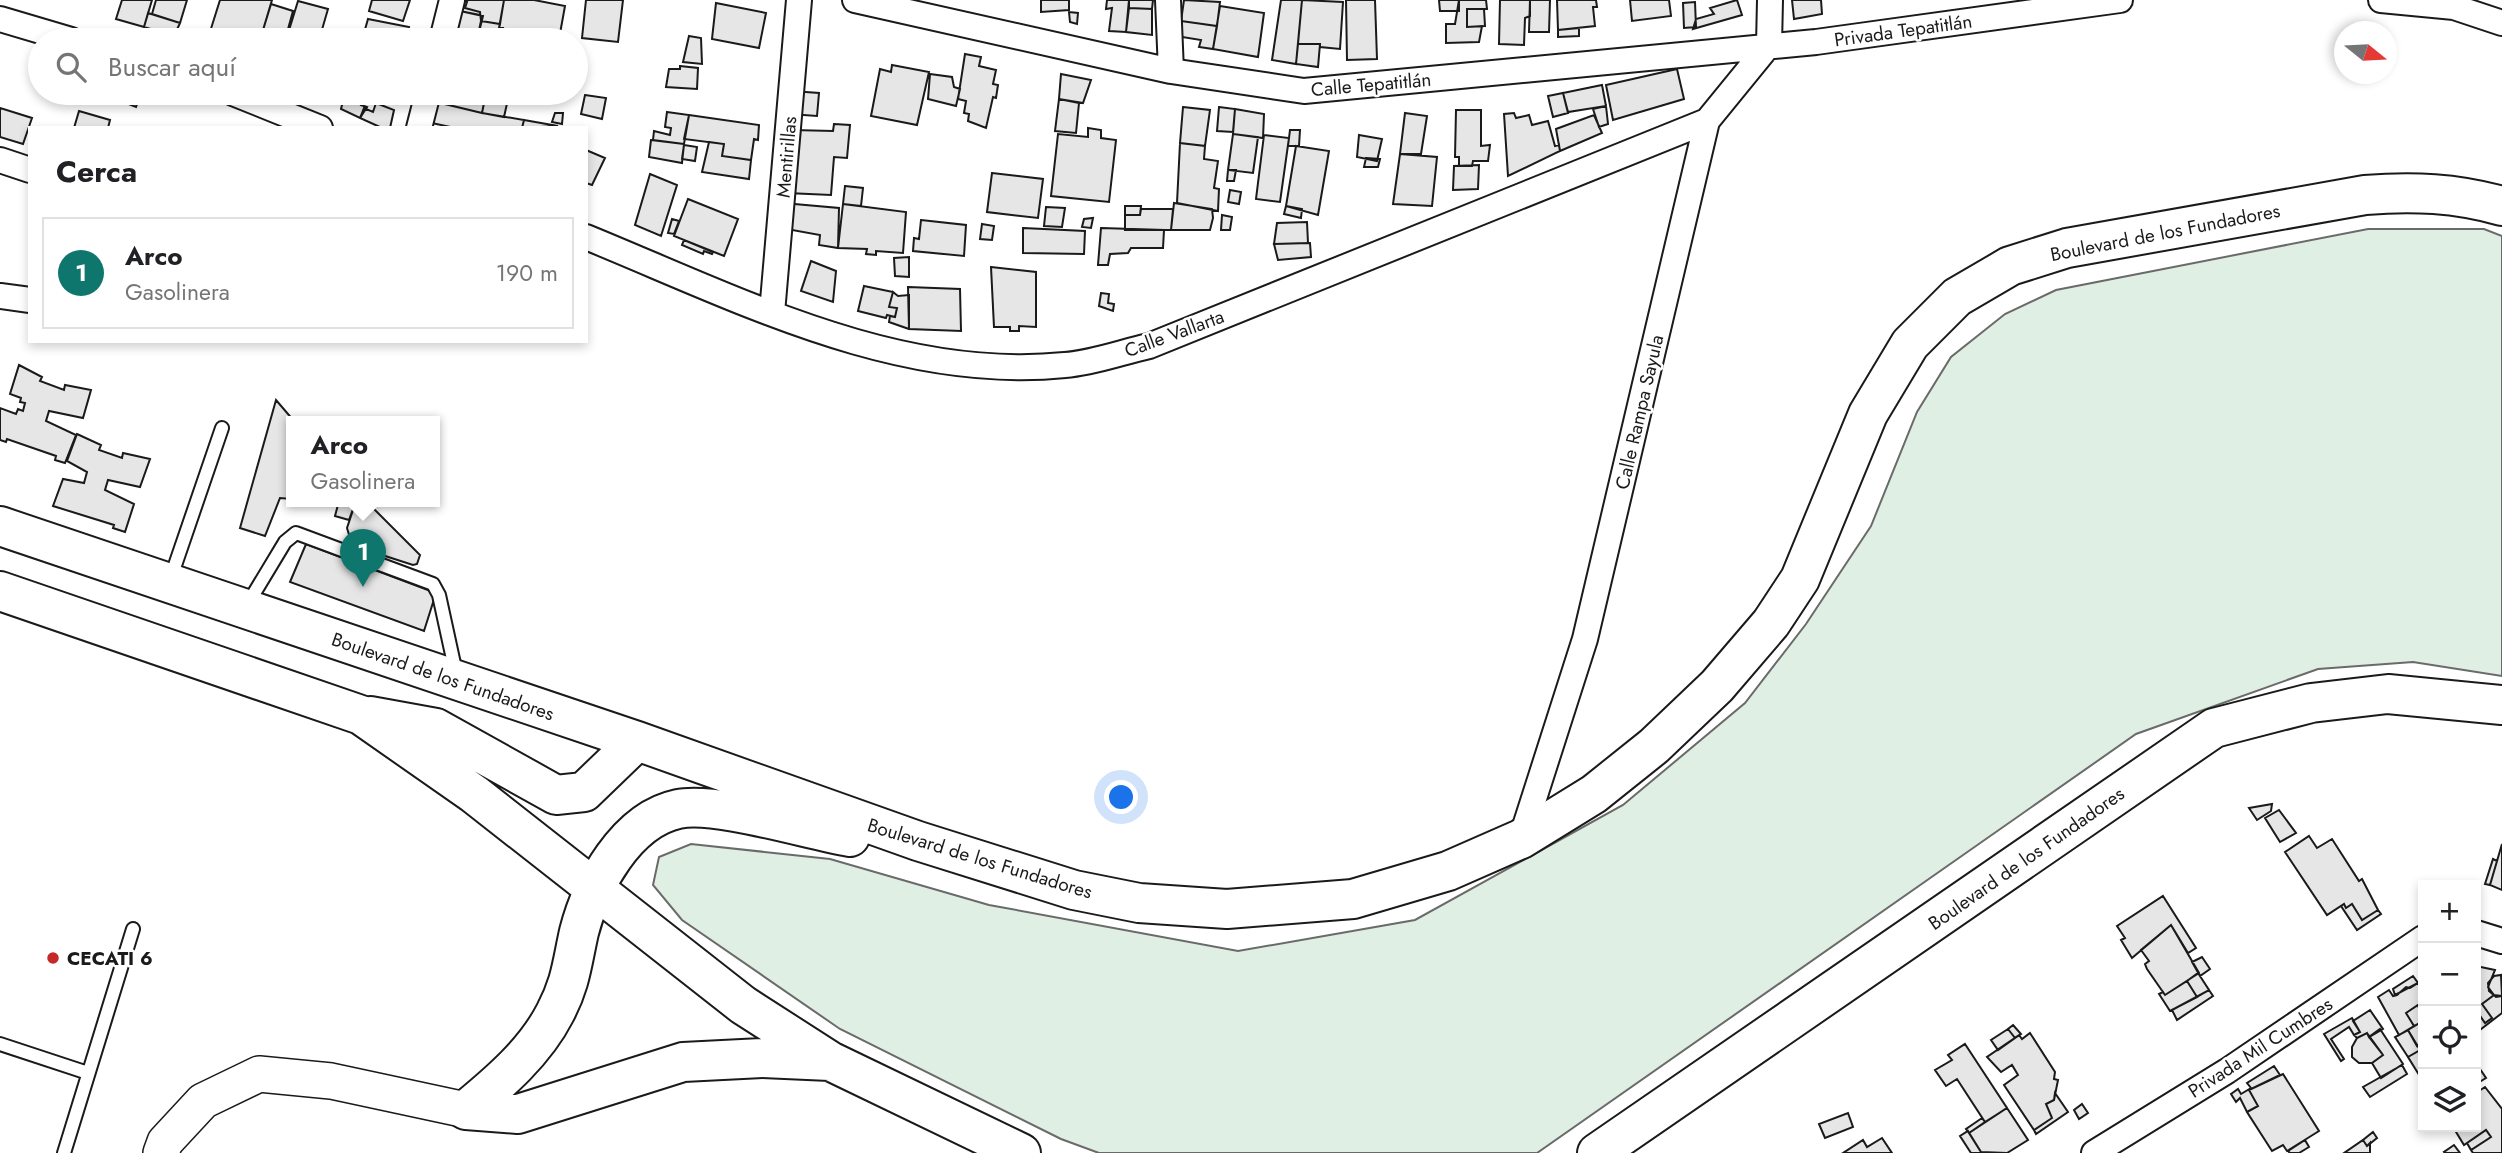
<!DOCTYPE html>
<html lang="es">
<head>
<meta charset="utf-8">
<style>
  :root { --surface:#fff; --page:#f6f6f6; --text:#202124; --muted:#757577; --line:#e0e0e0; --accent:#0f766e }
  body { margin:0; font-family:Jost,sans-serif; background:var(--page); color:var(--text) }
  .controls { position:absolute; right:21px; bottom:21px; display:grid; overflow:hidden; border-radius:0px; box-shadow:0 4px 10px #0003 }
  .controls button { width:63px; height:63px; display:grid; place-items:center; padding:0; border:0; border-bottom:2px solid var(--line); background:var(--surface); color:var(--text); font:35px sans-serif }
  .compass { position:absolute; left:2334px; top:21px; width:63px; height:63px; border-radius:50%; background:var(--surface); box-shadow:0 4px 10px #0003; rotate:108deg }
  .you { position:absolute; left:1122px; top:798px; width:24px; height:24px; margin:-18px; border:5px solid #fff; border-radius:50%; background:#1a73e8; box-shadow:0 0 0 10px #1a73e833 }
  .badge { display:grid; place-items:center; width:46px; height:46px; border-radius:50%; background:var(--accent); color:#fff; font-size:23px; font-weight:700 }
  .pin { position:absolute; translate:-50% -58px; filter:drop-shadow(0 2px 4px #0008) }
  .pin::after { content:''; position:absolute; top:37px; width:24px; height:21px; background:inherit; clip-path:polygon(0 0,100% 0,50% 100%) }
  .popup { position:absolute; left:286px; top:416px; width:154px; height:91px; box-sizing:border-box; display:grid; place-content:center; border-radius:0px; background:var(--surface); filter:drop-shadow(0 2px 5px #0005); font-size:23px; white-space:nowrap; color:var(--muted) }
  .popup b { font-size:26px; color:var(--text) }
  .popup::after { content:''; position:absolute; left:50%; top:100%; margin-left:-14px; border:14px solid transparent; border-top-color:var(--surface) }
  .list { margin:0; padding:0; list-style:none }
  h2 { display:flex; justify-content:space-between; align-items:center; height:91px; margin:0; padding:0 28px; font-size:30px }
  h2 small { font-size:23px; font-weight:400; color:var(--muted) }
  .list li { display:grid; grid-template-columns:46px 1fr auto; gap:21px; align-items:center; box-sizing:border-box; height:112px; margin:0 14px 14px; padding:0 14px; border:2px solid var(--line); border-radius:0px }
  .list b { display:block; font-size:26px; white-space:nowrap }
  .list p { margin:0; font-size:23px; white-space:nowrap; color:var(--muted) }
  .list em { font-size:23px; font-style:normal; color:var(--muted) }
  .icon { flex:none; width:38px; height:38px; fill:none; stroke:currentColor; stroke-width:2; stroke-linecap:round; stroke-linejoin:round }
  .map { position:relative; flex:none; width:2502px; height:1153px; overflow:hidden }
  .search { position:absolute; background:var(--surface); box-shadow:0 4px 10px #0003; left:28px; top:28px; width:560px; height:77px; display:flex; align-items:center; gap:18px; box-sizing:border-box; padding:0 24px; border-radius:38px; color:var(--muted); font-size:26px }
  .panel { position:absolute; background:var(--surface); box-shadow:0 4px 10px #0003; left:28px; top:126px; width:560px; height:217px; border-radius:0px }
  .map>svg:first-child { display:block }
  .green { fill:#e0efe3; stroke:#6a6a6a; stroke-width:2 }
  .building { fill:#e6e6e6; stroke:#1a1a1a; stroke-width:2 }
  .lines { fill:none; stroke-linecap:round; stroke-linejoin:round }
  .lane-casing { stroke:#1a1a1a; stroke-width:16 }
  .street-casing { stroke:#1a1a1a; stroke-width:28 }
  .secondary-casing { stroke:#1a1a1a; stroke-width:38 }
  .primary-casing { stroke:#1a1a1a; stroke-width:42 }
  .lane { stroke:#fff; stroke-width:12 }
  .street { stroke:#fff; stroke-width:24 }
  .secondary { stroke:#fff; stroke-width:35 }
  .primary { stroke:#fff; stroke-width:38 }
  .poi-dot { fill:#c62828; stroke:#fff; stroke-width:2.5 }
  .labels { text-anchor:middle; stroke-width:5; stroke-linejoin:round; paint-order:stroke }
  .street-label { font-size:19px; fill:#1a1a1a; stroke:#fff }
  .poi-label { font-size:19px; font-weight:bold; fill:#1a1a1a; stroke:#fff; text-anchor:start }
</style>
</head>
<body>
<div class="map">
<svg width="2502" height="1153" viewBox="0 0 2502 1153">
  <rect width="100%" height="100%" fill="#fff"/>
  <!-- green -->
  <path class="green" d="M2368,229H2484L2502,236V676L2413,662L2318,669L2136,734L1537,1153H1099L1061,1139L840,1029L682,920L653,885L659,857L691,844L830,859L989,905L1238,951L1415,920L1623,805L1745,703L1806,624L1871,526L1917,412L1951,357L2005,314L2056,290Z"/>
  <!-- building -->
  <path class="building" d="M122,0H152L144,27L116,19Z
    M156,0H187L180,23L152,14Z
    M220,0H272L260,40H228L209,35Z
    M372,0H410L403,21L369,11Z
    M458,0H504L500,24L481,21L480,12L465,8L467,2Z
    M504,0H534L565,6L559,39L499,28Z
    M586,0H623L618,42L582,38Z
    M1041,0H1069V10L1041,12Z
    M1107,0H1129L1126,32L1109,31L1112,8L1106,9Z
    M1129,0H1153L1152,9L1129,8Z
    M1184,0L1220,2L1217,26L1181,21Z
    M1281,0H1302L1296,64L1272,60Z
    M1302,0L1343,2L1340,49L1320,47V44H1298Z
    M1346,0H1375L1377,59L1347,60Z
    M1439,0H1459V11H1440Z
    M1459,0H1486L1487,9H1467V27L1482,26L1479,42L1446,43V24H1455Z
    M1500,0H1530V16L1525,18L1524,45L1499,44Z
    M1516,0H1550L1549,32H1529L1530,0Z
    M1557,0H1596L1597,7H1593L1595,26L1558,30Z
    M1630,0H1669L1671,16L1632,21Z
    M1737,0L1742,15L1693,29L1696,19L1714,14L1710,8Z
    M1792,0H1821L1822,14L1794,19Z
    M298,1L328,9L319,40H286Z
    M463,1L467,2L465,8L480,12V15L460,11Z
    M1695,2L1696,27L1684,28L1683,3Z
    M716,3L766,13L759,48L712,39Z
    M271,4L293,11L285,40H260Z
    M1220,6L1264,13L1258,57L1213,49Z
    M1129,8L1152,9V35L1126,32Z
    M1467,9H1484L1485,26L1467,27Z
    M460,11L483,16L477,40L455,38Z
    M1069,12L1078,13L1077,24L1070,22Z
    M148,13L180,23L174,36L144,27Z
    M368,19L409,27L406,40H362Z
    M481,21L500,24L499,28H503L501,40H477Z
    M1181,21L1217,26L1213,49L1199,47L1201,40L1176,36Z
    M1579,28V36L1558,37V30Z
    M689,36L701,38L702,64L683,62Z
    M1298,44H1320L1318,67L1296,64Z
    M965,54L981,57L979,66L996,70L993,84L998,85L996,98L993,97L986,128L968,121L969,114L964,113L966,101L958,99Z
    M892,65L929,72L917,125L871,116L880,69L891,72Z
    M680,66L698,68L697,89L666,87L669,69H680Z
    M1677,69L1684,99L1613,120L1606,85Z
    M930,74L952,77L954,87L960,89L956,106L928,99Z
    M1061,74L1091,80L1083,103L1059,99Z
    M1602,85L1606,106L1568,112L1563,93Z
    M792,91L819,93L817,116L790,114Z
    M101,93H141L136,107Z
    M345,93H365L361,105L367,107L360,118L341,109Z
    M434,93H486L482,113L432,101Z
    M486,93H497V96L508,99L504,117L482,113Z
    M497,93H519L518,102L497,96Z
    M1563,93L1568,113L1553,117L1548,96Z
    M585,95L606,98L602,119L581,114Z
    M1059,99L1079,103L1076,133L1055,131Z
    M432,101L482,113L524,120L522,128H455L427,122Z
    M376,103L394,110L390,128H382L360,118L364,108L373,112Z
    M1606,106L1608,124L1599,127L1593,109Z
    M1183,107L1210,110L1205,146L1180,143Z
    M1219,107L1235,109L1233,132L1217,131Z
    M0,108L32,118L23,144L0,137Z
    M1235,109L1264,114L1263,138L1233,134Z
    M1456,110H1481V146L1490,145L1488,161H1473L1472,166H1459V157H1455Z
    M79,111L110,120L108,128H74Z
    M667,112L689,115L684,144L653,140L654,131L670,135L671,128L665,127Z
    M555,113H563L562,124L552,122Z
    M1405,113L1427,116L1421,154H1400Z
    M1514,113L1516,118L1529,115L1532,125L1548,121L1555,146L1559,145L1560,151L1508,176L1504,114Z
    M689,115L759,125L758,140L754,139L751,160L722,156L724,144L684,139Z
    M1594,115L1602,133L1560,151L1556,129Z
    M524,120L558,126L522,128Z
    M834,124L850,125L847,158L834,157L831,195L787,193L793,130L833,131Z
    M1088,128L1101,130V138L1116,140L1109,202L1051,196L1058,134L1088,137Z
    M1290,130H1300L1299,146H1288Z
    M1233,134L1258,137L1253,173L1228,170Z
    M1264,135L1289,138L1280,202L1256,199Z
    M1359,135L1382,139L1377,161L1357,157Z
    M651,140L684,144L682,163L649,157Z
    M709,142L724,144L722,156L751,160L749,179L702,172Z
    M1180,143L1205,146L1204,159L1218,161L1214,188L1219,189L1218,211L1177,203Z
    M684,145L697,147L695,161L682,159Z
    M1296,146L1329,151L1318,215L1286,206Z
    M586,150L605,158L592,185L586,183Z
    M1400,154L1437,157L1432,206L1393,204Z
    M1366,158L1380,159L1378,167H1364Z
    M1479,165L1478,189L1453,190L1454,166Z
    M1228,170H1236L1234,181H1227Z
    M992,173L1043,179L1038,218L987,212Z
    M650,174L677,185L661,236L635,225Z
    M845,186L863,188L861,206L843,204Z
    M1230,190L1241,192L1239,204L1228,202Z
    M688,199L738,219L724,256L674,236Z
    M783,203L839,208L838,248L819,245L820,235L781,228Z
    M1174,203L1212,209L1213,218L1210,230H1171Z
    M843,204L906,212L903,253L876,251V255L866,254L867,249L838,248Z
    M1125,206H1141L1140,215H1125Z
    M1286,206L1302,209L1301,218L1284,214Z
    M1046,207L1065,208L1062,227L1044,226Z
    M1141,209H1173L1171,230H1125V215H1140Z
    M1222,215L1232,217L1230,230H1221Z
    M1093,218L1091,228L1082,227L1084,219Z
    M672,219L679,221L674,234L668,233Z
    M921,220L966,225L964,256L913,251L914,238L919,239Z
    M1307,222L1308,243L1274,244L1277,223Z
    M982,224L994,226L992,240L980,239Z
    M1023,228L1085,231L1084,254L1023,253Z
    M1101,228L1164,230L1163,248H1131L1128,253L1110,254L1108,265H1098Z
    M684,240L713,252L712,254L704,251L703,254L682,245Z
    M1310,243L1311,257L1278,260L1274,244Z
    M909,257V277L895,276L894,258Z
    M811,261L836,271L833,302L801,291Z
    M991,267L1036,272V327L1019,326V331H1010V327H994Z
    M864,286L893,292L889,307L897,308L895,317L887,315L886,318L858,311Z
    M908,287L960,289L961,331L909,329Z
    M893,292L898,296L909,295V329L889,322L890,316L895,317L897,308L889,307Z
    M1101,293L1109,294L1108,303L1114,304L1113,311L1099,306Z
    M19,365L42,377L40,381L64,390L65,385L91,390L83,418L49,411L46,421L76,435L65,463L55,460L56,456L7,439L6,442L0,440V408L16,414L18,409L23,411L25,403L20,402L21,398L10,394Z
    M276,400L294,421H291V499L280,498L265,536L240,528Z
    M77,434L101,445L99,450L122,458L123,453L150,459L140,487L108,480L105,490L134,504L125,532L113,528L114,525L53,506L63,479L84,483L87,472L67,461Z
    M339,501H356L349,520L335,516Z
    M356,501H366L420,555L417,564L413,565L379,554L382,546L356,544L350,538L347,528Z
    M306,544L436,593L424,631L290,582Z
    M2272,804L2271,811L2257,820L2249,808Z
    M2279,810L2296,833L2280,842L2265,818Z
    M2309,836L2317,848L2332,839L2359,881L2362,879L2378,910L2362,920L2352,904L2346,908L2344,904L2327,915L2285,852Z
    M2502,844V890L2490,885Z
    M2493,859L2497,861L2490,885L2485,884Z
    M2163,896L2196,948L2188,953L2171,925L2132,958L2121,940L2125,938L2117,926Z
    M2344,904L2346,908L2352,904L2362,920L2378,910L2381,914L2357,930L2341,906Z
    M2171,925L2199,973L2165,995L2147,969L2145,964L2149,961L2141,950Z
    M2202,957L2210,969L2200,976L2192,962Z
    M2476,966L2495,970L2488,987L2494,995L2482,1004L2492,1018L2485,1023L2476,1010Z
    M2198,973L2209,990L2197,997L2187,981Z
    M2501,975L2502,996L2496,997L2489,991L2488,983L2494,976Z
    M2413,976L2418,983L2395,995L2393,989Z
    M2187,981L2197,997L2170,1011L2159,994L2163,992L2165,995Z
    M2418,983L2423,991V1014L2418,1005L2406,1013L2414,1026L2399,1035L2378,997L2389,990L2393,996L2397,995L2406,987L2410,988Z
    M2209,990L2213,996L2177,1020L2172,1010Z
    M2494,995L2502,996V1013L2476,1033V1010L2485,1023L2492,1018L2482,1004Z
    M2418,1005L2423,1021L2414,1026L2406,1013Z
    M2370,1010L2383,1029L2369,1037L2367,1033L2357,1038L2354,1035L2360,1032L2353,1021Z
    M2352,1018L2360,1032L2354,1035L2349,1027L2331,1039L2344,1059L2341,1061L2324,1034Z
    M2423,1021V1042L2417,1046L2408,1030Z
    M2013,1025L2021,1034L2015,1038L2008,1029Z
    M2008,1029L2015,1038L1998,1050L1991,1040Z
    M2380,1029L2403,1064L2381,1078L2372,1063L2383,1055L2369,1037Z
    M2408,1030L2420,1050L2408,1057L2395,1037Z
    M2030,1033L2055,1072L2054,1079L2058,1080L2054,1100L2046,1104L2052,1118L2034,1130L2004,1085L2018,1075L2012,1065L2001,1072L1987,1057L2019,1035L2022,1039Z
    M2367,1033L2383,1055L2372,1063H2359L2352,1057V1047L2357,1038Z
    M2423,1042V1077L2421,1078L2408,1057L2420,1050L2418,1046Z
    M1965,1044L2007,1108L1985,1122L1957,1079L1946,1086L1935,1070L1952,1060L1948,1055Z
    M2476,1063L2486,1078L2476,1084Z
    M2402,1065L2407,1074L2370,1097L2363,1087Z
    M2274,1066L2280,1075L2249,1090L2258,1106L2247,1112L2240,1098L2236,1102L2231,1094L2238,1089L2241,1094L2251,1088L2247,1083Z
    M2283,1074L2319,1131L2287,1151L2283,1145L2272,1151L2247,1112L2258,1106L2249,1090Z
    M2485,1087L2502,1109V1153H2473L2471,1150L2491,1137L2486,1130L2464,1145L2453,1127H2476V1093Z
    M2055,1093L2068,1112L2036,1134L2034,1130L2052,1118L2046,1104L2054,1100Z
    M2082,1104L2088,1113L2079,1119L2074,1110Z
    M2007,1108L2028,1140L2007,1153L1981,1152L1969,1133Z
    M1848,1113L1853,1127L1825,1138L1819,1124Z
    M1982,1118L1985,1122L1969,1133L1966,1129Z
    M2486,1130L2491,1137L2471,1150L2467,1143Z
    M1968,1131L1981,1152L1985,1153H1971L1960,1136Z
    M2373,1132L2377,1138L2367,1146L2363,1140Z
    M1882,1138L1892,1153H1843L1863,1140L1867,1147Z
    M2305,1140L2309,1147L2299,1153H2290L2288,1151Z
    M2363,1140L2367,1146L2370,1143V1153H2344Z
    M2454,1145L2460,1153H2445L2444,1152Z"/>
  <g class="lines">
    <defs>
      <path id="lane" d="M170,580L222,428
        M247,605L285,542L296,533L433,584L439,595L456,673
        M0,1044L88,1073
        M64,1153L133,929"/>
      <path id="street" d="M855,0L1171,71L1304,91L1816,42L2120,0
        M1168,0L1171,71
        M2381,0L2454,7L2502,23
        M0,19L71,40
        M442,40L452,0
        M233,93L320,128
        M419,128L428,93
        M0,160L30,170
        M586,237C738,299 897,382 1065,365C1093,363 1122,352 1149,346L1707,121
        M0,296L30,300
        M772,313L799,0
        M1521,839L1585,639L1707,121L1769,45L1770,0
        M2476,933L2502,941
        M2094,1153L2227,1071L2423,938"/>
      <path id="secondary" d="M161,1153L165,1142L203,1101L259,1074L331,1081L466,1110"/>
      <path id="primary" d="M0,526L637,741L918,841L1074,890L1139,903L1227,909L1353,899L1448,871L1521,839L1594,794L1654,746L1717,686L1771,623L1800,579L1868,414L1910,344L1957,297L2010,266L2067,248L2365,195C2413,191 2456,193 2502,206
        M0,591L361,715L474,794L743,1005L830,1061L1021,1153
        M370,716L436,728L556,795L584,792L637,741
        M466,1110C500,1082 535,1052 555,1013C571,983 572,963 579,932C591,885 626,820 678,809C716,801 808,830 850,837
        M466,1110L518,1114L683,1062L762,1058L830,1061
        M1597,1153L2214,728L2311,703L2388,694L2502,705"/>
    </defs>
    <!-- lane casing -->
    <use href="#lane" class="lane-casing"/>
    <!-- street casing -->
    <use href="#street" class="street-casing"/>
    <!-- secondary casing -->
    <use href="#secondary" class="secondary-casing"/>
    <!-- primary casing -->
    <use href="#primary" class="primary-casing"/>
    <!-- lane -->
    <use href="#lane" class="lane"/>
    <!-- street -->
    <use href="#street" class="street"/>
    <!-- secondary -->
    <use href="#secondary" class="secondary"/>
    <!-- primary -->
    <use href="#primary" class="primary"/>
  </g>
  <!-- markers -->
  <circle class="poi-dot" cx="53" cy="958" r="7"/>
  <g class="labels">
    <!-- street labels -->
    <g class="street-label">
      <text transform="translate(1903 30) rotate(-8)" y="7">Privada Tepatitlán</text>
      <text transform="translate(1371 84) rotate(-5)" y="7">Calle Tepatitlán</text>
      <text transform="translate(786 157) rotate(-85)" y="7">Mentirillas</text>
      <text transform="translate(2165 232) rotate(-11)" y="7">Boulevard de los Fundadores</text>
      <text transform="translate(1174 333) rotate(-20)" y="7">Calle Vallarta</text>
      <text transform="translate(1639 412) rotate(-77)" y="7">Calle Rampa Sayula</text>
      <text transform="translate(443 676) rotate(19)" y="7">Boulevard de los Fundadores</text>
      <text transform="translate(980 858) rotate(17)" y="7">Boulevard de los Fundadores</text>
      <text transform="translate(2026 858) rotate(-35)" y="7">Boulevard de los Fundadores</text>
      <text transform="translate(2260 1047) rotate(-33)" y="7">Privada Mil Cumbres</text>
    </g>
    <!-- poi labels -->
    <g class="poi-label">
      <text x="67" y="965">CECATI 6</text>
    </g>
  </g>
</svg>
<div class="controls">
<button>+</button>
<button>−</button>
<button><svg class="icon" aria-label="locate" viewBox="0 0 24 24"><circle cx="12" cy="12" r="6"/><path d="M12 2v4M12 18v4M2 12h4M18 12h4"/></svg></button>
<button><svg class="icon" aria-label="layers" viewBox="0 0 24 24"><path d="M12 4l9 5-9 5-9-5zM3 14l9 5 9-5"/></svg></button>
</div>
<svg class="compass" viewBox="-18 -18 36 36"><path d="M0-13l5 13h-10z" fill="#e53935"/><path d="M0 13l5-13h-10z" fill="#757577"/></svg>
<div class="you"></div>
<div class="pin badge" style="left:363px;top:587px">1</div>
<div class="popup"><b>Arco</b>Gasolinera</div>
<div class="search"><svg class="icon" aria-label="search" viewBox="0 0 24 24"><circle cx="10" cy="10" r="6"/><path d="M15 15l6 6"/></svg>Buscar aquí</div>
<section class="panel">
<h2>Cerca<small></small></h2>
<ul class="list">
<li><span class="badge">1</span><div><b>Arco</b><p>Gasolinera</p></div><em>190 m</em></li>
</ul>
</section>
</div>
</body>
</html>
